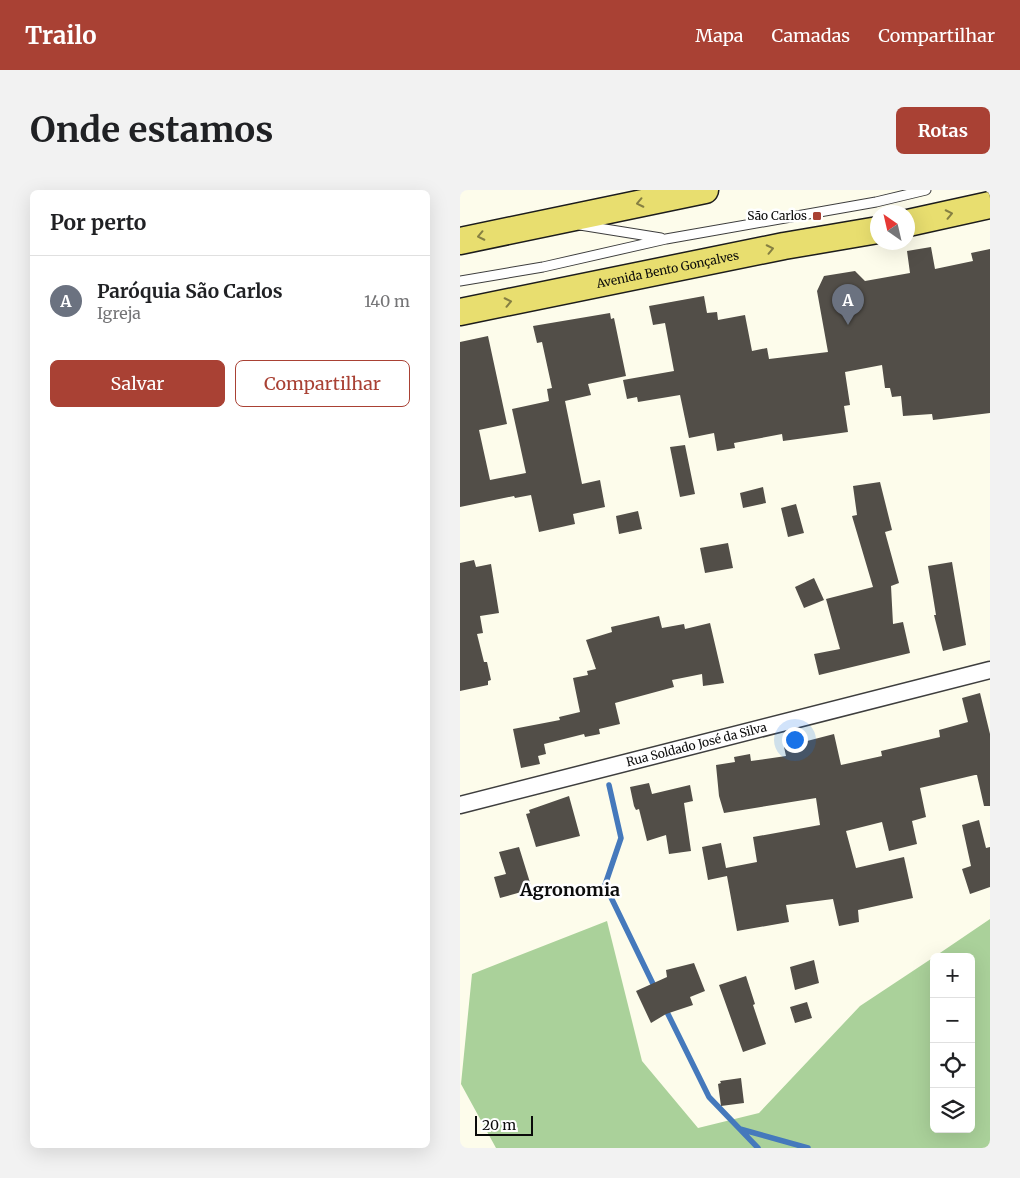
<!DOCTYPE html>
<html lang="pt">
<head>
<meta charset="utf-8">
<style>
  :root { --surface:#fff; --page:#f2f2f2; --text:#202124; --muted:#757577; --line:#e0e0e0; --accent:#a94134 }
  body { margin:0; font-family:Merriweather,serif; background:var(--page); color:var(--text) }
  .controls { position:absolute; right:15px; bottom:15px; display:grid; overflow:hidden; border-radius:8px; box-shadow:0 5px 20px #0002 }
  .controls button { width:45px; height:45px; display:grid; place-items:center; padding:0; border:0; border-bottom:1px solid var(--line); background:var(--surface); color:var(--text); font:25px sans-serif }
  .compass { position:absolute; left:410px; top:15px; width:45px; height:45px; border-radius:50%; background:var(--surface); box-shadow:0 5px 20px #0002; rotate:326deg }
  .scale { position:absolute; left:15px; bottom:12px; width:58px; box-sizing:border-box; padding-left:5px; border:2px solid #0b0b0b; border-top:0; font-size:14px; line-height:18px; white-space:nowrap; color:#0b0b0b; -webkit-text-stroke:4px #fff; paint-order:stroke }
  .you { position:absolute; left:334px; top:549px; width:18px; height:18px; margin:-12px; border:4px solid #fff; border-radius:50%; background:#1a73e8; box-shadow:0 0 0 8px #1a73e833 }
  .badge { display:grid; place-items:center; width:32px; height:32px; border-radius:50%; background:var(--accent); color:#fff; font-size:16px; font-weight:700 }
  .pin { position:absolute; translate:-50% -41px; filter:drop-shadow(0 1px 2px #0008) }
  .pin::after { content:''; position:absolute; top:26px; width:18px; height:15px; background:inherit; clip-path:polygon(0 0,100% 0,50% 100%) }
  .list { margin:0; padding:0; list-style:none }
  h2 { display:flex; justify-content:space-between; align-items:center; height:65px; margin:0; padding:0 20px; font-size:21px }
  h2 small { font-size:16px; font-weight:400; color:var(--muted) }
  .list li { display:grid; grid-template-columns:32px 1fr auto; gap:15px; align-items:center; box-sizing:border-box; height:90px; padding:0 20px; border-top:1px solid var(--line) }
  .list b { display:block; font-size:19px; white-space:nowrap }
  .list p { margin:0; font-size:16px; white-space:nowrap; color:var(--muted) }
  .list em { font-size:16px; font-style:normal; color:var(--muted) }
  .actions { display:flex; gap:10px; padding:15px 20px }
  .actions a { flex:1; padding:11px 0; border:1px solid var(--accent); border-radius:8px; text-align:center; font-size:18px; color:var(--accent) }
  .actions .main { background:var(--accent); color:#fff }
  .icon { flex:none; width:28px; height:28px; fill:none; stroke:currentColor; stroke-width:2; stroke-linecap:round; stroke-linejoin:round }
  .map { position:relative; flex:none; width:530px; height:958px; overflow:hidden; border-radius:8px }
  header { display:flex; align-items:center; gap:30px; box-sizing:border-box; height:70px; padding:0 25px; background:var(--accent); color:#fff }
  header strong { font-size:24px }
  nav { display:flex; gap:28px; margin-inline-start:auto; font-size:18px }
  .intro { display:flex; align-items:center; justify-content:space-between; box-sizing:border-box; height:120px; padding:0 30px }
  h1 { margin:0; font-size:35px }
  .button { padding:12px 22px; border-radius:8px; background:var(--accent); color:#fff; font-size:18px; font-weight:700 }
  main { display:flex; gap:30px; padding:0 30px }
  aside { flex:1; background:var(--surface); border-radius:8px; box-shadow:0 5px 20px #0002 }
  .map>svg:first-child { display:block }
  .forest { fill:#aad19a }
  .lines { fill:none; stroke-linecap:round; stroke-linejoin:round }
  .stream { stroke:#4579bc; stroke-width:5.5 }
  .building { fill:#524e48 }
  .lane-casing { stroke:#3e3e3e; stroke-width:11 }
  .street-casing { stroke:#3e3e3e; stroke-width:19 }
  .primary-casing { stroke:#1c1c1c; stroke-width:29 }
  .lane { stroke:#fff; stroke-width:9 }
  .street { stroke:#fff; stroke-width:16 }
  .primary { stroke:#e8de6f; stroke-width:26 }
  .oneway { stroke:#857f42 }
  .poi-dot { fill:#a94134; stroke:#fff; stroke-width:2 }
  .labels { text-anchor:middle; stroke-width:5; stroke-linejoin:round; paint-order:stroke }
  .poi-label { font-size:12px; fill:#0b0b0b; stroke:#fff; text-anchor:end }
  .street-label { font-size:12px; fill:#0b0b0b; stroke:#fff }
  .district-label { font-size:18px; font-weight:bold; fill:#0b0b0b; stroke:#fff }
</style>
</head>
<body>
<header>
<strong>Trailo</strong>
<nav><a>Mapa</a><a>Camadas</a><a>Compartilhar</a></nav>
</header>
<div class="intro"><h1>Onde estamos</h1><a class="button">Rotas</a></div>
<main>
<aside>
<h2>Por perto<small></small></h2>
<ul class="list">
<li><span class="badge" style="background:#6b7280">A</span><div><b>Paróquia São Carlos</b><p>Igreja</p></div><em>140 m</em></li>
</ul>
<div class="actions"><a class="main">Salvar</a><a>Compartilhar</a></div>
</aside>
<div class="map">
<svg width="530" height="958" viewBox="0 0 530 958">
  <rect width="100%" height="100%" fill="#fdfceb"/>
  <!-- forest -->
  <path class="forest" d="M530,729V958H36L1,894L12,784L147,731L182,871L238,938L299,923L400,816L474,767V939H511V767H474Z"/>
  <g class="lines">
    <!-- stream -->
    <path class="stream" d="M149,595L161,648L145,695L195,798
      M205,818L249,907L298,958
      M280,939L348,958"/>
  </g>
  <!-- building -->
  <path class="building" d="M471,57L475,79L513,71L511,63L530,59V223L473,230L472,224L443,226L441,206L432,207L430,198H425L422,175L385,182L390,215L384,216L388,242L323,251L322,244L274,253L275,258L257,261L254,243L229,248L220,205L178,212L177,207L167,209L163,190L214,181L205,133L193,135L189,116L244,106L247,123L257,122L258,130L285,125L292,161L307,158L309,169L368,162L357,101L364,86L395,81L405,91L450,83L447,61Z
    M150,123L151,129L154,128L166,186L128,194L131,205L105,211L122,294L140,290L145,317L113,324L115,334L79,342L71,305L55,308L54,306L0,317V152L28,146L47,234L19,240L30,290L66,283L52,219L89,211L87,199L92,198L82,152L77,153L73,136Z
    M225,255L235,304L220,307L210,257Z
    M420,292L432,340L425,342L439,393L431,396L433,434L443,432L450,463L359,485L354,464L380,459L366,409L413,397L392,326L397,325L393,296Z
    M303,297L306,313L283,318L280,303Z
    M336,314L344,343L328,347L321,318Z
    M178,321L182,339L159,344L156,326Z
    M268,353L273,378L245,383L240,358Z
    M14,370L16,377L31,374L39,423L20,426L23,443L17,444L24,472H27L31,490L28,491V495L0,501V373Z
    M492,372L506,455L483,461L474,425H476L468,376Z
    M354,388L364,410L344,418L335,397Z
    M199,426L202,438L224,434L225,439L250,433L264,493L243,496L242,484L212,490L214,497L155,513L160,534L139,539L140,544L125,547L124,544L84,554L86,564L78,566L80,574L61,578L53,539L100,530L99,527L120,522L113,488L128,485L127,481L136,479L126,450L152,442L151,437Z
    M520,503L530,544V616H524L517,585H515L460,598L466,627L452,631L457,654L429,661L422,632L386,641L396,678L444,667L453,708L398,720L399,732L379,736L373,709L326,715L329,732L277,741L267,686L248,690L242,657L261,653L266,678L297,672L293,647L360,635L356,608L264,623L259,606L256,575L275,572L274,567L290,564L291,571L326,566L324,557L374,544L381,575L422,566L421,561L480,547L479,540L508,532L502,508Z
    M189,593L192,604L230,595L233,611L224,613L231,661L209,664L206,645L187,651L179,619L176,620L174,616L170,597Z
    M109,606L120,646L76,657L66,624L70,623L69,620Z
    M519,630L526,658L530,657V697L510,704L502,679L511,676L502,635Z
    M59,657L72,699L40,708L34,687L46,684L39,662Z
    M354,770L359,793L335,800L330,777Z
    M234,773L245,801L230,807L233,815L206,824L191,833L176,801L207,787L206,780Z
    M286,786L295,814L293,815L306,854L283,862L259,795Z
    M347,812L352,828L335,833L330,817Z
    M281,888L284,913L261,916L258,894L261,893L260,891Z"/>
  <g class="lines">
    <defs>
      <path id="lane" d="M120,35L201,48
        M0,91L83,77L206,49L416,12L466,0"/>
      <g id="street">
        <path id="s1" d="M0,615L530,480"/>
      </g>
      <g id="primary">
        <path d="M448,33L530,15"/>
        <path d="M0,51L245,0"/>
        <path id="s2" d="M0,122L324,56L418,40"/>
      </g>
    </defs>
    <!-- lane casing -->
    <use href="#lane" class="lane-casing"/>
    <!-- street casing -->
    <use href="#street" class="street-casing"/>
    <!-- primary casing -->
    <use href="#primary" class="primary-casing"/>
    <!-- lane -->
    <use href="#lane" class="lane"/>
    <!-- street -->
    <use href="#street" class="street"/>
    <!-- primary -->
    <use href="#primary" class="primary"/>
  </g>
  <!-- one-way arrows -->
  <defs><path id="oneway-chevron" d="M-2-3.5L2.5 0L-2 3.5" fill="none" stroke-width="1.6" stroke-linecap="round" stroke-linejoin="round" transform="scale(1.25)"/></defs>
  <g class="oneway">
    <use href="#oneway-chevron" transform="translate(180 13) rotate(168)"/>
    <use href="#oneway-chevron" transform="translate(489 24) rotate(-12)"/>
    <use href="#oneway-chevron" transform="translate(21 46) rotate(168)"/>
    <use href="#oneway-chevron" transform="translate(310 59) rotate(-12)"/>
    <use href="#oneway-chevron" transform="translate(48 112) rotate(-12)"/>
  </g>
  <!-- markers -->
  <rect class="poi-dot" x="352" y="21" width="10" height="10" rx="2.5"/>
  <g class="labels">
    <!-- poi labels -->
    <g class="poi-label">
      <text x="347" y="30">São Carlos</text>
    </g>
    <!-- street labels -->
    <g class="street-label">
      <text dy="4" stroke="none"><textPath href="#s2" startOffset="212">Avenida Bento Gonçalves</textPath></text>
      <text dy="4" stroke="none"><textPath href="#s1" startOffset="244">Rua Soldado José da Silva</textPath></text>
    </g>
    <!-- district labels -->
    <g class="district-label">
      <text x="110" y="706">Agronomia</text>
    </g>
  </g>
</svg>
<div class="controls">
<button>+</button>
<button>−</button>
<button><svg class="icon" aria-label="locate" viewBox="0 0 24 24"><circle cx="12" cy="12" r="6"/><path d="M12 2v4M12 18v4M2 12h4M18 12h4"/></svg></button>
<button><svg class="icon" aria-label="layers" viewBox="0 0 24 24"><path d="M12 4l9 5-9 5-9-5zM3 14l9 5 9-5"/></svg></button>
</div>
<svg class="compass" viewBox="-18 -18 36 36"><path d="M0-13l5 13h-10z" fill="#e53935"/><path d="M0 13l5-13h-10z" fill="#757577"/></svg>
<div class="scale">20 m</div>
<div class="you"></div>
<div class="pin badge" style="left:388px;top:135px;background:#6b7280">A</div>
</div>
</main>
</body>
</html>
